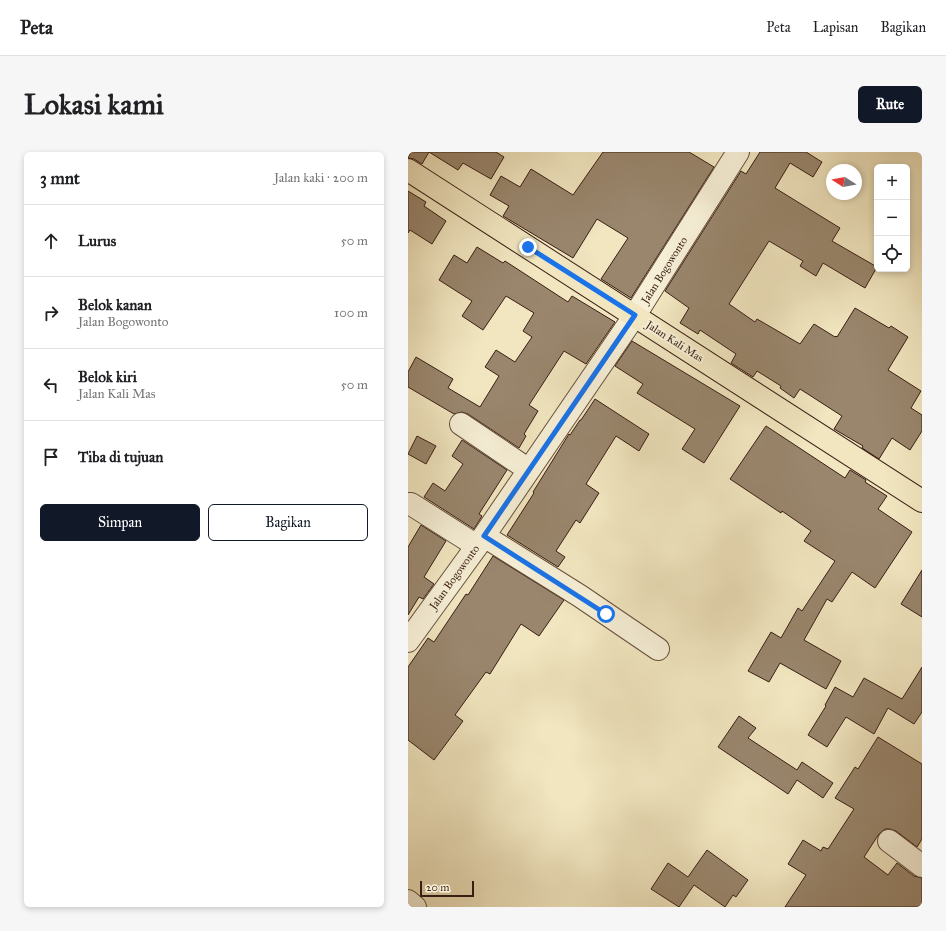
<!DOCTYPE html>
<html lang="id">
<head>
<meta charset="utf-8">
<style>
  :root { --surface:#fff; --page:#f6f6f6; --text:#202124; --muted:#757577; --line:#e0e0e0; --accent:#111827 }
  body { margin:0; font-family:"IM FELL Great Primer",serif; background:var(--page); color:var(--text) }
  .controls { position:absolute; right:12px; top:12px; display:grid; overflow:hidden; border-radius:6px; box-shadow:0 2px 6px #0003 }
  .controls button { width:36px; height:36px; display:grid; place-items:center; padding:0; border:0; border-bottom:1px solid var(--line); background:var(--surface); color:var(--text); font:20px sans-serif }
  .compass { position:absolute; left:418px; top:12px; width:36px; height:36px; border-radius:50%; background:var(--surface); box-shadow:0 2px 6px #0003; rotate:281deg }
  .scale { position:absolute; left:12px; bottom:10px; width:54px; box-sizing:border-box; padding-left:4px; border:2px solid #391e13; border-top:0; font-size:11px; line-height:14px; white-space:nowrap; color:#391e13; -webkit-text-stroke:3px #f6efd6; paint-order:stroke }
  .stop { position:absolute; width:12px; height:12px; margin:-9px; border:3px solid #1a73e8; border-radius:50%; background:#fff }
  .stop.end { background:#1a73e8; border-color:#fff; box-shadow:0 1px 4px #0008 }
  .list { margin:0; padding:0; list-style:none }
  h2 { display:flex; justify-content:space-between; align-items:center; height:52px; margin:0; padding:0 16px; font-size:17px }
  h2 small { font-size:13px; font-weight:400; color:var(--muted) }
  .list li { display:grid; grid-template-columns:26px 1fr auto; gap:12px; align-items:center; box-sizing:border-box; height:72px; padding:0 16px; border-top:1px solid var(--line) }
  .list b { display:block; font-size:15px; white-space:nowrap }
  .list p { margin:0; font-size:13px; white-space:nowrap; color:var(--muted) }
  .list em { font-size:13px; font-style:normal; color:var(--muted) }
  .actions { display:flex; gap:8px; padding:12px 16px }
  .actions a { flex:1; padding:9px 0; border:1px solid var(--accent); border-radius:6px; text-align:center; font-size:14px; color:var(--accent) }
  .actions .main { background:var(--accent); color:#fff }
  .icon { flex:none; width:22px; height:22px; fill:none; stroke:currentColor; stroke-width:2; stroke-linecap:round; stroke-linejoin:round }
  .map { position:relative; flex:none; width:514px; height:755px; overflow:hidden; border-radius:6px }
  header { display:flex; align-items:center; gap:24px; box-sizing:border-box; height:56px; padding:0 20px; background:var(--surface); border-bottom:1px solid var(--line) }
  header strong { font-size:19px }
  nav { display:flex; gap:22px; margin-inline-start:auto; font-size:14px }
  .intro { display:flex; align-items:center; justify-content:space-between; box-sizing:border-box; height:96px; padding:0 24px }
  h1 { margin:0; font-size:28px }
  .button { padding:10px 18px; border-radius:6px; background:var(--accent); color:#fff; font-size:14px; font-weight:700 }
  main { display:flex; gap:24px; padding:0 24px }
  aside { flex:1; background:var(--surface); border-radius:6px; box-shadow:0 2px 6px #0003 }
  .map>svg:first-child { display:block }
  .building { fill:#99866d; stroke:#391e13 }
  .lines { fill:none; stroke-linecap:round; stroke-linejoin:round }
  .minor-casing { stroke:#67503e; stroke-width:24 }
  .major-casing { stroke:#391e13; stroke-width:24 }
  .minor { stroke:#f6efd6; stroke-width:22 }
  .major { stroke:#f1e6c0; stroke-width:22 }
  .route { stroke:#1a73e8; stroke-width:5 }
  .labels { text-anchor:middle; stroke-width:4; stroke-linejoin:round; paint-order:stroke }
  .street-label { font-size:11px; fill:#391e13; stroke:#f6efd6 }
</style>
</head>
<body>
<header>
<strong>Peta</strong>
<nav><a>Peta</a><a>Lapisan</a><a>Bagikan</a></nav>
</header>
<div class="intro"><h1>Lokasi kami</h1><a class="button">Rute</a></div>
<main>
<aside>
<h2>3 mnt<small>Jalan kaki · 200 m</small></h2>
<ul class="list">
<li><svg class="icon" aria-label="ahead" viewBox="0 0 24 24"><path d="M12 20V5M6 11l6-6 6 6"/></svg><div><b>Lurus</b></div><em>50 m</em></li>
<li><svg class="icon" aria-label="right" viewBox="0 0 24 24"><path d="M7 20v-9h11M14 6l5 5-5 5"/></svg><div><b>Belok kanan</b><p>Jalan Bogowonto</p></div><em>100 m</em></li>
<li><svg class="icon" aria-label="left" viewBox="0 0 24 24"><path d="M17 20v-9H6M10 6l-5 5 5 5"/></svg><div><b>Belok kiri</b><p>Jalan Kali Mas</p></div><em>50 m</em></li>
<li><svg class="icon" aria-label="arrive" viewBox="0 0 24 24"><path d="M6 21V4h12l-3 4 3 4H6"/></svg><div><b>Tiba di tujuan</b></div></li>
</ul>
<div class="actions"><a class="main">Simpan</a><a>Bagikan</a></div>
</aside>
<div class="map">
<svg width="514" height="755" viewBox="0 0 514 755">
  <rect width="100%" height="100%" fill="#f1e6c0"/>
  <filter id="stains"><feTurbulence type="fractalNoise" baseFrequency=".005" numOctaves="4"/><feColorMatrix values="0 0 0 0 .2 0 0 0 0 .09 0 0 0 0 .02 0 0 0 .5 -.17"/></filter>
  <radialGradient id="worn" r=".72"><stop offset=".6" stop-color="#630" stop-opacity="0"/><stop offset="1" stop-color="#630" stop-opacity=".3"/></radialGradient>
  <!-- building -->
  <path class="building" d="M3,0H21L14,12L6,7L0,6Z
    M21,0H88L96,5L83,27L55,11L50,18Z
    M195,0H281L306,15L223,146L193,127L220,86L189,67L165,106L95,64L101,54L82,43L93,24L112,35L123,17L165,43Z
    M352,0H398L414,10L405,25L382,11L367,36L432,76L424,89L469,115L457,136L415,111L408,124L392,114L395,109L361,89L321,152L347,170L349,167L392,192L406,172L427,185L428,184L429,185L447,156L481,176L483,174L500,185L480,218L513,239L503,256L514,263V279L502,298L484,286L471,307L454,296L455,294L426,277L434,264L392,237L386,246L372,236L373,234L349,219L345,225L323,211L328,202L292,178L290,182L272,171L281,156L257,139L333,19L338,22Z
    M0,39L18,50L16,54L38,69L24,92L2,78L0,81Z
    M69,95L95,111L97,109L160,150L164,144L207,170L178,212L156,199L121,253L130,259L116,282L118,284L111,296L60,262L54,260L46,262L0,235V220L8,205L45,227L40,236L72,255L91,224L77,215L88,198L107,210L124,185L115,179L126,161L98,144L75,178L54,164L64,149L31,128L46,103L59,111Z
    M224,189L332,254L296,311L274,297L287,277L229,241L235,232L207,214Z
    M187,247L241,282L231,299L208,284L178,332L191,341L172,371L168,368L148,399L157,405L150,415L99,383L126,341L125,340L161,282L162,283L172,268H173Z
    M358,274L437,326L442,318L458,328L457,330L479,344L470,357L504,380L467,436L444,420L424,450L419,447L396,488L433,509L418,537L372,511L361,530L340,519L363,480L373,486L390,456L394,459L427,409L396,389L403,379L374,359L373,361L322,327Z
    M9,284L28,294L18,312L0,302Z
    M54,288L99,318L71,362L74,364L66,377L16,345L25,331L37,339L55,312L44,304Z
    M13,373L38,389L16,425L26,432L15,447L11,445L0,463V395Z
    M85,404L156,448L131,484L113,472L82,522L78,520L47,563L55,569L26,608L0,588V515L20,486L26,490L58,442L60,443Z
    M514,418V465L493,452Z
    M514,515V560L506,572L480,556L466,582L438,565L419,595L400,583L418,554L417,553L427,535L445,545L456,526L494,547Z
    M331,564L348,576L340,586L389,618L394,610L425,631L415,646L389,628L380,642L310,595Z
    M470,585L514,612V687L509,695L488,679L482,677H477L471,682L456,705L480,723L489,711L506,724L514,726V755H377L398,723L380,712L395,688L413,699L415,695L420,697L446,657L427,646L447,615L450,617Z
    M299,698L340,728L328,745L325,743L317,755L286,733L271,755L243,737L260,711L280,725Z"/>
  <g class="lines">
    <defs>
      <path id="minor" d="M53,272L121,318
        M0,352H3L69,394
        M76,384L172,444L250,497
        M0,489L69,394L227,163L330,0
        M481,689L514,714
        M0,749L7,755"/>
      <path id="major" d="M0,18L514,349"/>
    </defs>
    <!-- minor casing -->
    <use href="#minor" class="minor-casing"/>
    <!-- major casing -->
    <use href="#major" class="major-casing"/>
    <!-- minor -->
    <use href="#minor" class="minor"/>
    <!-- major -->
    <use href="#major" class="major"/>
  </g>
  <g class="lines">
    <!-- route -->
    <path class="route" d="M120,95L227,163L76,384L198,462"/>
  </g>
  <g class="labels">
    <!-- street labels -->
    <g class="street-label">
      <text transform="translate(256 118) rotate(-58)" y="4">Jalan Bogowonto</text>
      <text transform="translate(267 189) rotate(33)" y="4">Jalan Kali Mas</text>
      <text transform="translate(46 425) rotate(-54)" y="4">Jalan Bogowonto</text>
    </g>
  </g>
  <rect width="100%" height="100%" filter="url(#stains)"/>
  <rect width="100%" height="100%" fill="url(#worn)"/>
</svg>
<div class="controls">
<button>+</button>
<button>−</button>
<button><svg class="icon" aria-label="locate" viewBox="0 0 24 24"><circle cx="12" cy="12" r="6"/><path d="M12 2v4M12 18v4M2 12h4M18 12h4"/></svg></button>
</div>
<svg class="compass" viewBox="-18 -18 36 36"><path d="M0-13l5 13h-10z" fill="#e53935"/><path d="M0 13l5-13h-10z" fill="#757577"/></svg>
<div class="scale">20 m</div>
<div class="stop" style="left:198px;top:462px"></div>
<div class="stop end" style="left:120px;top:95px"></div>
</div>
</main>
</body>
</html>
